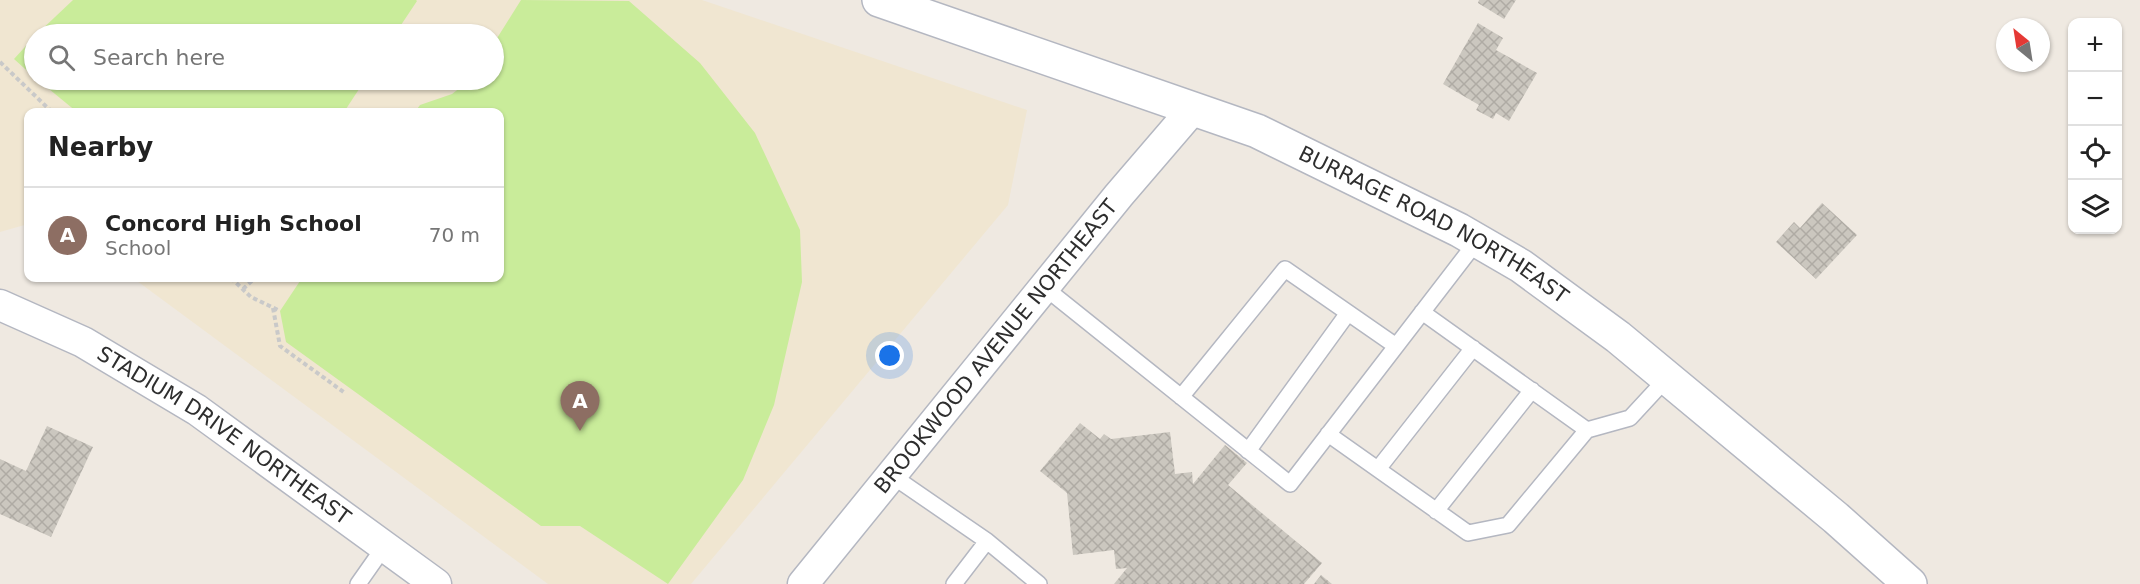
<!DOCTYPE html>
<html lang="en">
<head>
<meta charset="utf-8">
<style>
  :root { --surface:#fff; --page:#f6f6f6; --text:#222; --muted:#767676; --line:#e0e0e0; --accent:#d93025 }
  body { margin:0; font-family:"DejaVu Sans",sans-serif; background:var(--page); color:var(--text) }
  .controls { position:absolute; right:18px; top:18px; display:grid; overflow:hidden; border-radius:12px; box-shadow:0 2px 4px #0004 }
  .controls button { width:54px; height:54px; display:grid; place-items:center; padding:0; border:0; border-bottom:2px solid var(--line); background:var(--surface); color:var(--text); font:30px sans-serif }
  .compass { position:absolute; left:1996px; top:18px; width:54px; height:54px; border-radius:50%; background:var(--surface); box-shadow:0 2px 4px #0004; rotate:330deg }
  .you { position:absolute; left:890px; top:356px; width:21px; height:21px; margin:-15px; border:4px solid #fff; border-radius:50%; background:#1a73e8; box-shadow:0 0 0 9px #1a73e833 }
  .badge { display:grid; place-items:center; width:39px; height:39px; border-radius:50%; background:var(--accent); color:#fff; font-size:20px; font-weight:700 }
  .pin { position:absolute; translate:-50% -50px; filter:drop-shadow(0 2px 3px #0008) }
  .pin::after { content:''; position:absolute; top:32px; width:21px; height:18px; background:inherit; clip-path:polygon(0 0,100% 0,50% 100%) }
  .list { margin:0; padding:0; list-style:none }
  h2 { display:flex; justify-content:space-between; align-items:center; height:78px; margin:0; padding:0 24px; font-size:26px }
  h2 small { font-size:20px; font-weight:400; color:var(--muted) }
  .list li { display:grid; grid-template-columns:39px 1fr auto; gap:18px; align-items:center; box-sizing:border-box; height:96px; padding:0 24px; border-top:2px solid var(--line) }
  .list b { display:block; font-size:22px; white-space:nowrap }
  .list p { margin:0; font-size:20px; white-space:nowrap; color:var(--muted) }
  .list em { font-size:20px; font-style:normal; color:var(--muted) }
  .icon { flex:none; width:33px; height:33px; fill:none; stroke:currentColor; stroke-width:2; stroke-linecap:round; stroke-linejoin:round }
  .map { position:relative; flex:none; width:2140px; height:584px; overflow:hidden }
  .search { position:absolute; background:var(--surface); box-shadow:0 2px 4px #0004; left:24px; top:24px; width:480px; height:66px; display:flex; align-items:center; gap:15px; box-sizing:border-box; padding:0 21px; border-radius:33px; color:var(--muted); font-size:22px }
  .panel { position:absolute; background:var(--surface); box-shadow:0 2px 4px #0004; left:24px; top:108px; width:480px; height:174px; border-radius:12px }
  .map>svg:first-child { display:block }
  .education { fill:#f0e6d1; fill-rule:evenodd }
  .pitch { fill:#c9ec9a }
  .building { fill:url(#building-cross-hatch) }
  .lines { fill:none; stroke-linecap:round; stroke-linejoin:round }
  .service-casing { stroke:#b4b7c1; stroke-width:18 }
  .minor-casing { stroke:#b4b7c1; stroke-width:33 }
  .tertiary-casing { stroke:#b4b7c1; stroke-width:36 }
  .path { stroke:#c9c9c9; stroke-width:4; stroke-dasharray:4.5 3; stroke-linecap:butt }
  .service { stroke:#fff; stroke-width:15 }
  .minor { stroke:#fff; stroke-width:30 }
  .tertiary { stroke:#fff; stroke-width:33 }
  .labels { text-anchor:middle; stroke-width:4.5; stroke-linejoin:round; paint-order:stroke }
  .street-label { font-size:21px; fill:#2e2e2e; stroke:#fff }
</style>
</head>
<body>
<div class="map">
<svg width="2140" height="584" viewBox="0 0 2140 584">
  <defs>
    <pattern id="building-cross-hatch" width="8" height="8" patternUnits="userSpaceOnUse" patternTransform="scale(1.5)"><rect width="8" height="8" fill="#cbc7bf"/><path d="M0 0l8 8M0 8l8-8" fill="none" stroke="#afaba4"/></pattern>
  </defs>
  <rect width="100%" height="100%" fill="#efe9e1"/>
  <!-- education -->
  <path class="education" d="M0,0H702L1027,110L1008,205L691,584H548L133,278H500V112H28V224L0,232ZM34,34H494V80H34Z"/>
  <!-- pitch -->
  <path class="pitch" d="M73,0H416L417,1L395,34H37Z
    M521,0L629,1L700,63L755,133L800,230L802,282L774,405L743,480L668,584L580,526H541L286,342L280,311L302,278H500V112H415L420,105L452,94L470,80H494V43Z
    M34,37V77L14,59Z
    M38,80H365L344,112H77Z"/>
  <!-- building -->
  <path class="building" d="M1479,0H1516L1504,19L1478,3Z
    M1478,23L1503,38L1496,50L1537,73L1509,121L1496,113L1493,119L1476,110L1479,105L1443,84Z
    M1822,203L1857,235L1816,279L1776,242L1794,222L1800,228Z
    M1080,423L1100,439L1104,434L1111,439L1170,432L1175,474L1192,472L1193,484L1225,445L1247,463L1228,485L1322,563L1304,584H1114L1127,568L1116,569L1114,550L1073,555L1067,493L1040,471Z
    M47,426L93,447L51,537L0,514V459L26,471Z
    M1321,575L1332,584H1314Z"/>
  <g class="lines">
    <defs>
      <path id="service" d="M1044,287L1290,484L1477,241
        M1422,312L1587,430
        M1181,397L1285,269L1396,346
        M1328,434L1468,533L1508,525L1587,430L1630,418L1667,378
        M1248,451L1348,313
        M1378,469L1473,348
        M891,475L987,541L1039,584
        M1436,511L1532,390
        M358,584L384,547
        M954,584L987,541"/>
      <g id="minor">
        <path id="s1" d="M0,305L83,342L197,410L436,584"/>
        <path id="s2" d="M803,584L1119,195L1192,110"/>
      </g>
      <g id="tertiary">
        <path id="s3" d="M879,0L1257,131L1459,230L1521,266L1618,337L1836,518L1910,584"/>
      </g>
    </defs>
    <!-- service casing -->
    <use href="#service" class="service-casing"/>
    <!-- minor casing -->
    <use href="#minor" class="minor-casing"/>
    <!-- tertiary casing -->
    <use href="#tertiary" class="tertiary-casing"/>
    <!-- path -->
    <path class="path" d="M0,62L52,112
      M231,278L251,297L280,311
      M243,289L255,278
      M273,308L280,346L345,393"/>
    <!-- service -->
    <use href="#service" class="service"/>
    <!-- minor -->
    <use href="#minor" class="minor"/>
    <!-- tertiary -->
    <use href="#tertiary" class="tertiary"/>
  </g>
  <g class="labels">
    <!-- street labels -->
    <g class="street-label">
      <text dy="7" stroke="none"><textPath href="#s3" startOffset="600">BURRAGE ROAD NORTHEAST</textPath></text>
      <text dy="7" stroke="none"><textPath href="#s2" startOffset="306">BROOKWOOD AVENUE NORTHEAST</textPath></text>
      <text dy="7" stroke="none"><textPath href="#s1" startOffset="260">STADIUM DRIVE NORTHEAST</textPath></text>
    </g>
  </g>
</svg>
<div class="controls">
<button>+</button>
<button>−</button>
<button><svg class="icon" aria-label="locate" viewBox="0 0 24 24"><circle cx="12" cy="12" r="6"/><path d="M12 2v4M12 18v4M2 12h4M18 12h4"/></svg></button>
<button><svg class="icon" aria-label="layers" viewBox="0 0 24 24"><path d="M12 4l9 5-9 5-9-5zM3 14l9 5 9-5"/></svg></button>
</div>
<svg class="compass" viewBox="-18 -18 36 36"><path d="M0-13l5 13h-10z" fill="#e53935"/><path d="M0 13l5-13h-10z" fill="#767676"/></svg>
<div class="you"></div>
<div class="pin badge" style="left:580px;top:431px;background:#8d6e63">A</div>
<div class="search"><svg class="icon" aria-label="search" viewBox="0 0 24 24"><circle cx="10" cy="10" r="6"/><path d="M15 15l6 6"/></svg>Search here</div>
<section class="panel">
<h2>Nearby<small></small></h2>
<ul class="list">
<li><span class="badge" style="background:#8d6e63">A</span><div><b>Concord High School</b><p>School</p></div><em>70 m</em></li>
</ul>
</section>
</div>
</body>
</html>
